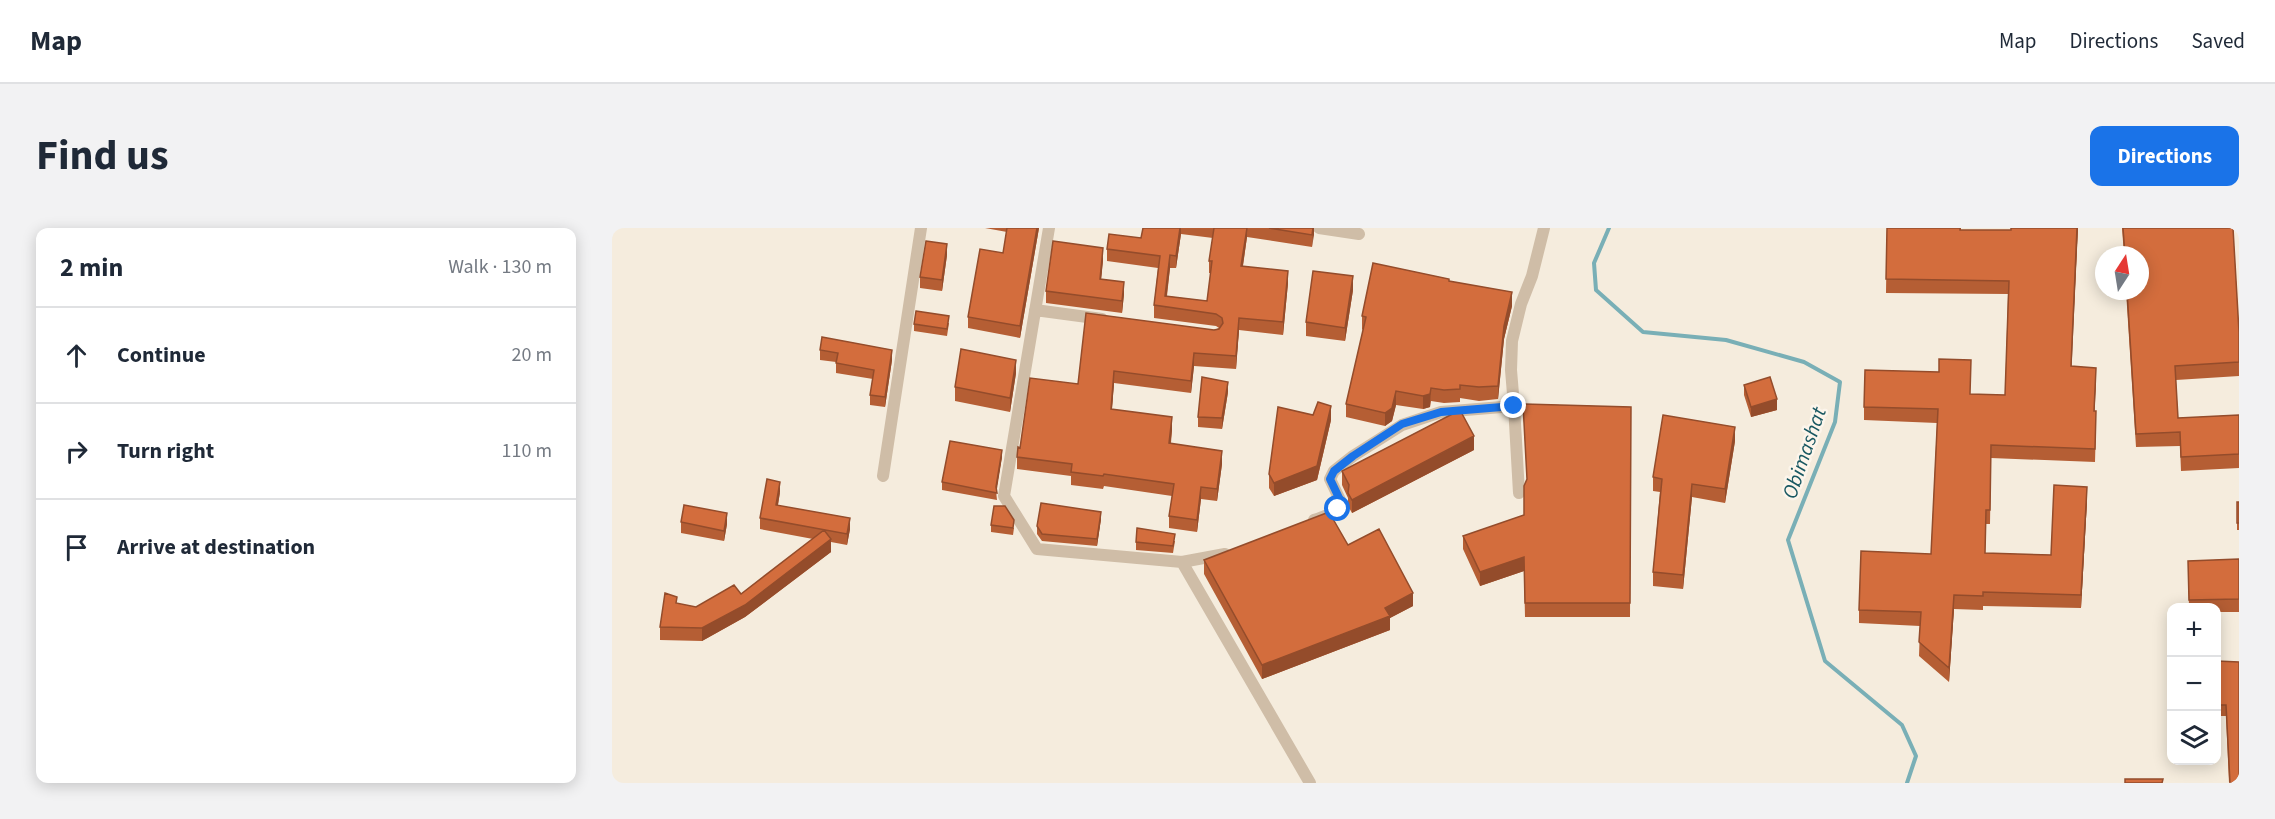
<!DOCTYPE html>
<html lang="en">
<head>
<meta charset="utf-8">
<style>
  :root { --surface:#fff; --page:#f2f2f3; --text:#1f2937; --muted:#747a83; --line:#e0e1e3; --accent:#1a73e8 }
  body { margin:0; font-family:"Source Sans 3",sans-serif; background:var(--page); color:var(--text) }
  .controls { position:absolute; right:18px; bottom:18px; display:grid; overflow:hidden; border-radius:12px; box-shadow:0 3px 15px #0003 }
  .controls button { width:54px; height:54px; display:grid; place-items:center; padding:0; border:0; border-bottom:2px solid var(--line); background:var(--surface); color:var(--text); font:30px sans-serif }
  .compass { position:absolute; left:1483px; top:18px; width:54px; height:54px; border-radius:50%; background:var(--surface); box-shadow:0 3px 15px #0003; rotate:12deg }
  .stop { position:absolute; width:18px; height:18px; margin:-14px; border:4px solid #1a73e8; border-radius:50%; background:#fff }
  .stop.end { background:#1a73e8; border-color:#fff; box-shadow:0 2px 6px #0008 }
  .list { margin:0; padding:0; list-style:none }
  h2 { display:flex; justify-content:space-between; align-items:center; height:78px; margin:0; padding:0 24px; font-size:26px }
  h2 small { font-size:20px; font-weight:400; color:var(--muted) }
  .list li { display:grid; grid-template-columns:39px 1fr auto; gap:18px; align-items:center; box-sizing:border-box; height:96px; padding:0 24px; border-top:2px solid var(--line) }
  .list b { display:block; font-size:22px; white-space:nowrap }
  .list em { font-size:20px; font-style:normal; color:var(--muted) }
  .icon { flex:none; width:33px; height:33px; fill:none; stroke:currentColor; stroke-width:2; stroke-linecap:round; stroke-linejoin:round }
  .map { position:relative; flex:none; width:1627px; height:555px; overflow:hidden; border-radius:12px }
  header { display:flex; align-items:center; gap:36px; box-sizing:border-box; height:84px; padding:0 30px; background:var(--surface); border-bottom:2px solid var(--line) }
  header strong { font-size:28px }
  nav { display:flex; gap:33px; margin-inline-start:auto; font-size:21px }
  .intro { display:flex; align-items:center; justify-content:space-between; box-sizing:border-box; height:144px; padding:0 36px }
  h1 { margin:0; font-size:42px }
  .button { padding:15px 27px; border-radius:12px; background:var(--accent); color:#fff; font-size:21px; font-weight:700 }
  main { display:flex; gap:36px; padding:0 36px }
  aside { flex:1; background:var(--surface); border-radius:12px; box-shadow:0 3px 15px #0003 }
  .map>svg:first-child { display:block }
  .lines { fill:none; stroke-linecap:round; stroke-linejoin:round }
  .stream { stroke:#79afb6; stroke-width:4 }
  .minor { stroke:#cfbda7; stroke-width:12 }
  .wall { fill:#b55e34; fill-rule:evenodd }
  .shaded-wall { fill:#944c2b }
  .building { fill:#d36d3d; stroke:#944c2b; stroke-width:1.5 }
  .route { stroke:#1a73e8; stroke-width:8 }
  .labels { text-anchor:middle; stroke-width:5; stroke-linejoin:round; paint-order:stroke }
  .water-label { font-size:21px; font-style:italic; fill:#195862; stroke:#fcf5eb }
</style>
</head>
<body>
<header>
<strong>Map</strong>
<nav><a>Map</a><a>Directions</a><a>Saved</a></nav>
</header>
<div class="intro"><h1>Find us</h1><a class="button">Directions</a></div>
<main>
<aside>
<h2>2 min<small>Walk · 130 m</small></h2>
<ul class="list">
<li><svg class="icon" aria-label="ahead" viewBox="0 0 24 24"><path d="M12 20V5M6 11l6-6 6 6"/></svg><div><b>Continue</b></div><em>20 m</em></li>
<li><svg class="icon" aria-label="right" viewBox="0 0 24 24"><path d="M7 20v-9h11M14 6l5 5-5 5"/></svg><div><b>Turn right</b></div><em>110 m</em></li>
<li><svg class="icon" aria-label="arrive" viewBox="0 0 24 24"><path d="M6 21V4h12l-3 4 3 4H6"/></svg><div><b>Arrive at destination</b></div></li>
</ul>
</aside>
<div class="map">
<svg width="1627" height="555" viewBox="0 0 1627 555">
  <rect width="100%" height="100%" fill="#f5ecdd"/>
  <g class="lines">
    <!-- stream -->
    <path class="stream" d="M997,0L982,35L984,62L1031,104L1114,112L1192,134L1228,154L1223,194L1176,312L1213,433L1290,497L1304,528L1295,555"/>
    <!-- minor -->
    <path class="minor" d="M437,0L392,268L425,321L570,334L613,326
      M707,0L747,6
      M423,82L490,91
      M902,178L907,265
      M271,248L309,0
      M702,292C713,288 723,286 729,274L718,251L722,243L741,228L790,197L829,184L902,178L899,142L900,113L909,76L920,48L932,0
      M570,334L698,555"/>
  </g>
  <!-- wall -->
  <path class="wall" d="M373,0H427L408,110L356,100V89L391,25L395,4Z
    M531,0H702L700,19L635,9L631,38L676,55L671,107L627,102L624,141L582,138L579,165L502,155L500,181L560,202L559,215L610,236L605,273L589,271L585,304L557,300V288L560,268L492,258L491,261L459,257V248L405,241V229L408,220L466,156L607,100L604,98L542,90V77L546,40L495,33V21L529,10ZM569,6L601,10L597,33V45H599L595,73L555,68L558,40H564Z
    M1275,0H1349V2H1399V0H1466L1459,138L1484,153L1482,183L1484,197L1483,234L1379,230L1378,296H1374L1373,325L1439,327L1475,273L1469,380L1371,378V382L1342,381L1337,454L1307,428L1308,398L1247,395V382L1319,326L1325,195L1252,192V179L1359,166L1393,167L1396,66L1274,65Z
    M1510,0H1621L1627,104V148L1564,152L1566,190L1627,187V240L1569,243L1568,218L1524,219L1514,63H1528V27H1512Z
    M335,27L330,63L308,60V49Z
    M491,32L489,51L512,66L510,85L434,75V63Z
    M837,53L900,78L892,111L886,171L867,173L848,170V174L832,175L819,173L818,179L811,181L784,177L780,193L773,198L734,189V176L751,102L750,101V88Z
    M741,62L733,113L694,108V94Z
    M337,95L335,108L302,103V96Z
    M208,122L280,132L273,179L258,177V167L261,151L224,145V134L208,132Z
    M404,145L398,184L343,173V159Z
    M1132,157L1165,182L1139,189L1132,167Z
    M616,164L610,201L586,199V189Z
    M911,176L1019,179L1018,389H913L912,343L868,358L851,321V308L912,287L915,252Z
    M719,192L705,252L662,268L657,260V246Z
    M1123,213L1113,275L1080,269L1071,361L1041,358V344L1048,264L1041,263V249Z
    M862,222L740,285L736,278V270L730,257V243Z
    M390,229L384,263L385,272L330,262V254Z
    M168,264L166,277L238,301L235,317L219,314V324L133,389L90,413L48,412V399L84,379L129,366L201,311L148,301V290Z
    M1625,274H1627V302H1625Z
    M489,291L485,318L430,313L425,306V298Z
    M69,294L115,296L112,313L69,305Z
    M379,297L402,300L401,307L379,304Z
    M563,313L561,325L524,322V314Z
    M736,317L801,378L778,390V402L650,451L592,346V332Z
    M1627,331V384H1605V380H1577L1576,333Z
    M1605,433L1627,434V555H1617L1614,488H1605Z"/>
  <!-- shaded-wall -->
  <path class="shaded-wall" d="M425,0H427L408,110V98Z
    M568,0H569V6L564,40V28Z
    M635,0V9L629,50V38Z
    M701,0H702V7L700,19Z
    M1465,0H1466L1459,152V138Z
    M335,16V27L330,63V52Z
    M491,20V32L488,64V51Z
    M558,27V40L553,81V68Z
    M676,43V55L671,107V94Z
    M741,48V62L733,113V100Z
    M512,54V66L510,85V73Z
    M900,64V78L892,111L886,171V158L892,98Z
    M627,90V102L624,141V128Z
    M280,122V132L273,179V169Z
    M582,125V138L579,165V153Z
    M404,132V145L398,184V170Z
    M1484,140V153L1482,197V183Z
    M502,143V155L499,193V181Z
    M616,154V164L610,201V190Z
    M819,160L818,179L811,181V168Z
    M784,163V177L780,193L773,198V185Z
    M1165,171V182L1139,189V179Z
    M719,178V192L705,252L662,268V255Z
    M560,189V202L557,227V215Z
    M1123,199V213L1113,275V261Z
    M862,208V222L740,285V272Z
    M390,222V229L384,267V259Z
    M610,223V236L605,273V261Z
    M168,254V264L164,288V277Z
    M1080,256V269L1071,361V347Z
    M589,259V271L585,304V292Z
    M1475,259V273L1469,380V367Z
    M489,284V291L485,318V311Z
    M115,285V296L112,313V303Z
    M238,290V301L235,317V306Z
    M219,311V324L133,389L90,413V400Z
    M912,329V343L868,358V344Z
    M801,365V378L778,390V402L650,451V437L773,380Z
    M1342,367V381L1337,454V440Z"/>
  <!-- building -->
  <path class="building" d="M395,0H425L408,98L356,89L368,21L391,25Z
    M531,0H568L564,28L558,27L553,68L595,73L600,33H597L602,0H635L629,38L676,43L671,94L627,90L624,128L582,125L579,153L502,143L499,181L560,189L557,215L610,223L605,261L589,259L585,292L557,288L562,256L492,246L491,248L459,244L460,236L405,229L406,219L408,220L418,150L466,156L474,85L602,102L607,101L611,95L610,90L604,86L542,77L548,28L495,21L497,6L529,10Z
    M657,0H701L700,7Z
    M1275,0H1348V2H1399V0H1465L1459,138L1484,140L1482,183H1484L1483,221L1379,217L1378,282H1374L1373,325L1439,327L1442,257L1475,259L1469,367L1371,364V368L1342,367L1337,440L1307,414L1309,384L1247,382L1249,323L1319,326L1326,181L1252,179L1253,142L1327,144V131L1359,132L1358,166L1393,167L1397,53L1274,51Z
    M1511,0H1621L1627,104V134L1563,138L1566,190L1627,187V226L1569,229L1568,204L1524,206L1515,63H1528V27H1513Z
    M314,13L335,16L330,52L308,49Z
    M441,13L491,20L488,51L512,54L510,73L434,63Z
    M761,35L837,51V53L900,64L892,98L886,158L867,159L848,157V161L832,162L819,160L818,166L811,168L784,163L780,180L773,185L734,176L754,89L750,88Z
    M701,43L741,48L733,100L694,94Z
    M304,83L337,88L335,101L302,96Z
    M210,109L280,122L273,169L258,167L262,142L224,135L226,125L208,122Z
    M349,121L404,132L398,170L343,159Z
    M590,149L616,154L610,190L586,189Z
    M1158,149L1165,171L1139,179L1132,157Z
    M706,174L719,178L705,238L662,255L657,246L666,179L701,187Z
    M911,176L1019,179L1018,375H913L912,329L868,344L851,308L912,287V258L915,251Z
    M848,182L862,208L740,272L736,265L737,257L730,243Z
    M1051,187L1123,199L1113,261L1080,256L1071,347L1041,344L1050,251L1041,249Z
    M338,213L390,222L384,259L385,265L330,254Z
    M155,251L168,254L164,277L238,290L235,306L148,290Z
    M1625,274H1627V295H1625Z
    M429,275L489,284L485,311L430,306L425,298Z
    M72,277L115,285L112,303L69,294Z
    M382,278H393L402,292L401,300L379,297Z
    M717,284L736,317L767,301L801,365L773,380L778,388L650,437L592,332Z
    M525,300L563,306L561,318L524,314Z
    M212,302L219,311L133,377L90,400L48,399L53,365L65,369L64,375L84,379L122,357L129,366Z
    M1627,331V371L1577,372L1576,333Z
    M1605,433L1627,434V555H1618L1614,477H1605Z
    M1513,551H1551L1550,555H1513Z"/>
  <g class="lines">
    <!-- route -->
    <path class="route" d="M726,281L729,274L718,251L722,243L741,228L790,196L829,184L902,178"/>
  </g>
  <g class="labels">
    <!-- water labels -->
    <g class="water-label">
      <text transform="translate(1192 225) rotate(-71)" y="7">Obimashat</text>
    </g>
  </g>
</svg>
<div class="controls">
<button>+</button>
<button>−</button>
<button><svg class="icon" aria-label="layers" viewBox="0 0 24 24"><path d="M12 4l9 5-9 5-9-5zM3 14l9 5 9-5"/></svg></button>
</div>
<svg class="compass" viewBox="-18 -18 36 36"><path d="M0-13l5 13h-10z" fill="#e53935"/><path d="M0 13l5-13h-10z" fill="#747a83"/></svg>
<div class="stop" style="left:726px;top:281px"></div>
<div class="stop end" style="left:902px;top:178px"></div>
</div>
</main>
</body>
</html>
